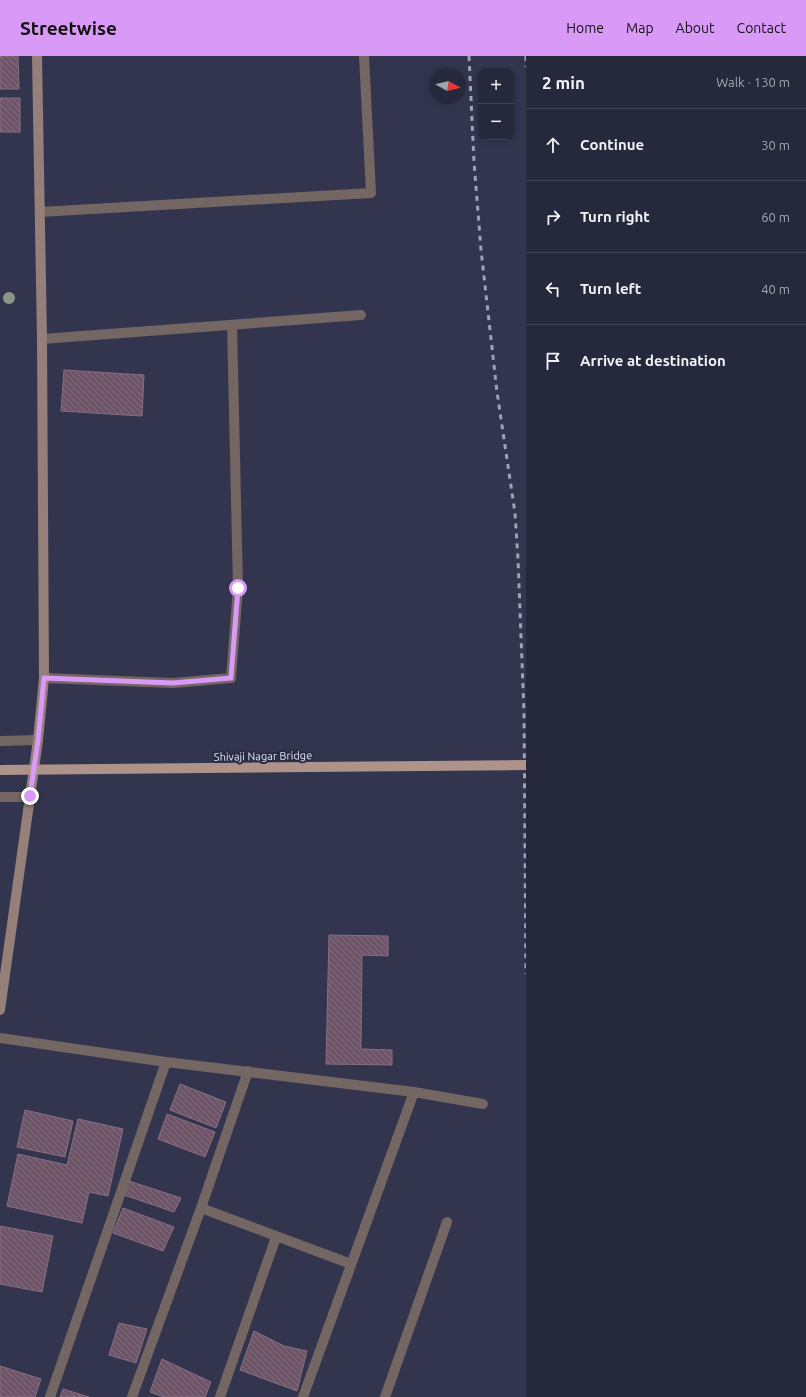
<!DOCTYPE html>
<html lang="en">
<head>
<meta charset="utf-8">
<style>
  :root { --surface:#26283b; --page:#323446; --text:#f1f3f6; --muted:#a4a6af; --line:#424455; --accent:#d99af7 }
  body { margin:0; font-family:Ubuntu,sans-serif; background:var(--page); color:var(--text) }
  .controls { position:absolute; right:12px; top:12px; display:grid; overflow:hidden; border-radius:8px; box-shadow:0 2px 6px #0003 }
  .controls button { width:36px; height:36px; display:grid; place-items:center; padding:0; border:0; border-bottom:1px solid var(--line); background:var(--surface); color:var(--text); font:20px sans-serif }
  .compass { position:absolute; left:430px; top:12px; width:36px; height:36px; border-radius:50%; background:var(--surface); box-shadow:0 2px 6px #0003; rotate:98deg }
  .stop { position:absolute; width:12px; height:12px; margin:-9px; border:3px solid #d99af7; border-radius:50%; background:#fff }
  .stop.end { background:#d99af7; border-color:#fff; box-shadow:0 1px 4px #0008 }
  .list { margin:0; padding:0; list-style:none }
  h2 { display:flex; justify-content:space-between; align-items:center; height:52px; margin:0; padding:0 16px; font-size:17px }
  h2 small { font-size:13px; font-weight:400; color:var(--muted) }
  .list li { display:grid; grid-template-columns:26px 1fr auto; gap:12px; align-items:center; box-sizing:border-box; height:72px; padding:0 16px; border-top:1px solid var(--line) }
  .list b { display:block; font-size:15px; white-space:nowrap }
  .list em { font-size:13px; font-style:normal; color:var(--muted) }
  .icon { flex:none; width:22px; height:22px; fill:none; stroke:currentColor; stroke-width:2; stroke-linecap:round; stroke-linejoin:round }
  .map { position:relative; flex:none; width:526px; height:1341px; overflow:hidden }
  header { display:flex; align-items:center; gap:24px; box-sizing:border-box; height:56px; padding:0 20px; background:var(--accent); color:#111 }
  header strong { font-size:19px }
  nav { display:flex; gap:22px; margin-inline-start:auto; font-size:14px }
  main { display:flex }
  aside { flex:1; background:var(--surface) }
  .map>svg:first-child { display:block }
  .building { fill:url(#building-back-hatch); stroke:#896e82 }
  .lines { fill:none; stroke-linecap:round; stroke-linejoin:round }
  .minor { stroke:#746662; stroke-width:10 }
  .tertiary { stroke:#746662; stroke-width:10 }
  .secondary { stroke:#957f79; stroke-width:10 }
  .rail { stroke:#9fa1b5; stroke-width:3; stroke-dasharray:5 5; stroke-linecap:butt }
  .primary-bridge { stroke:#ae938a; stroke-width:10 }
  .tree { fill:#899788 }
  .route { stroke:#d99af7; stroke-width:5 }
  .labels { text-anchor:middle; stroke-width:4; stroke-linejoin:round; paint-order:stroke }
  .street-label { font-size:11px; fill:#e6e8f8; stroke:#292b44 }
</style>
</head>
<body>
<header>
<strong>Streetwise</strong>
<nav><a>Home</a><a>Map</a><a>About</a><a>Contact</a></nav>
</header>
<main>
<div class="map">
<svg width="526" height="1341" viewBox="0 0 526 1341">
  <defs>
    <pattern id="building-back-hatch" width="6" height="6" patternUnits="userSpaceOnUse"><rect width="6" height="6" fill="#6e5467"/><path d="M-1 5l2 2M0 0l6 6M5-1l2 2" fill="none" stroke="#836d7e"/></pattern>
  </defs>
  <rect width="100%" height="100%" fill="#33354f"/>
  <!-- building -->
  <path class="building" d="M0,0H18L19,33H0Z
    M0,42H20V76H0Z
    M64,314L144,319L142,360L61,355Z
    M329,879L388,880V900L362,899L361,993L392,994V1009L326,1008Z
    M180,1028L226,1046L216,1072L170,1054Z
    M25,1054L73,1065L65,1101L17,1091Z
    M167,1058L215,1076L205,1101L158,1083Z
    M78,1063L123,1073L108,1140L89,1136L82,1167L7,1150L18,1098L67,1109Z
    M129,1125L181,1142L174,1156L124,1139Z
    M123,1152L174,1171L163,1195L113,1177Z
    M0,1170L53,1180L42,1236L0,1228Z
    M119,1267L147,1273L136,1307L109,1299Z
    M254,1275L284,1290L307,1295L297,1335L240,1314Z
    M162,1303L211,1326L205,1341H164L150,1336Z
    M0,1310L41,1323L35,1341H0Z
    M63,1333L89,1341H60Z"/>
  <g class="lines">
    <!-- minor -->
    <path class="minor" d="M40,156L371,137L364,0
      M42,283L361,259
      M44,622L173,627L231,622L238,532L232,269
      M0,982L166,1006L414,1036L483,1048
      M201,1152L351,1208
      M50,1341L166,1006
      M132,1341L201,1152L248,1015
      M220,1341L276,1181
      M303,1341L414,1036
      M385,1341L447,1166"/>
    <!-- tertiary -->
    <path class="tertiary" d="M0,685L38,684
      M0,741H30"/>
    <!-- secondary -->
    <path class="secondary" d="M0,954L38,684L44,622L42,283L37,0"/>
    <!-- rail -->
    <path class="rail" d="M469,0L474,106L481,194L497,336L515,457L518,503L524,657L526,918
      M526,0V11"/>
    <!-- primary-bridge -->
    <path class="primary-bridge" d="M0,714L526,709"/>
  </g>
  <!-- trees -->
  <circle class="tree" cx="9" cy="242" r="6"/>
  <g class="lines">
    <!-- route -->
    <path class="route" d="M30,740L38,684L44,622L173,627L231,622L238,532"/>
  </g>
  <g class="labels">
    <!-- street labels -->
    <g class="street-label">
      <text transform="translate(263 700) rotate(-1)" y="4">Shivaji Nagar Bridge</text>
    </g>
  </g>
</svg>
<div class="controls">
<button>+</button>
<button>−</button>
</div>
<svg class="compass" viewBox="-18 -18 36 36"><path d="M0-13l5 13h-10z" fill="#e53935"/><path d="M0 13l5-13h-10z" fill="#a4a6af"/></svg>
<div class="stop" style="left:238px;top:532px"></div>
<div class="stop end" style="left:30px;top:740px"></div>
</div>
<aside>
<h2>2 min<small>Walk · 130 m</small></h2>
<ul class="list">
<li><svg class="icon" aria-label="ahead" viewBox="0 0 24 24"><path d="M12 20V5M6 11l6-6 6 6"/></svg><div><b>Continue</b></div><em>30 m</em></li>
<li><svg class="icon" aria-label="right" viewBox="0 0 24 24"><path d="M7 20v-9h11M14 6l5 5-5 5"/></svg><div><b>Turn right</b></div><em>60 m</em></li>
<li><svg class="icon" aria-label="left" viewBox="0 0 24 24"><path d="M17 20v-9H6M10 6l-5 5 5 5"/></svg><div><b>Turn left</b></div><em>40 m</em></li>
<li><svg class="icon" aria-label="arrive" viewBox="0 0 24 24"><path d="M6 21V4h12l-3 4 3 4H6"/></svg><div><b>Arrive at destination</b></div></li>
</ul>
</aside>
</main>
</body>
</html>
